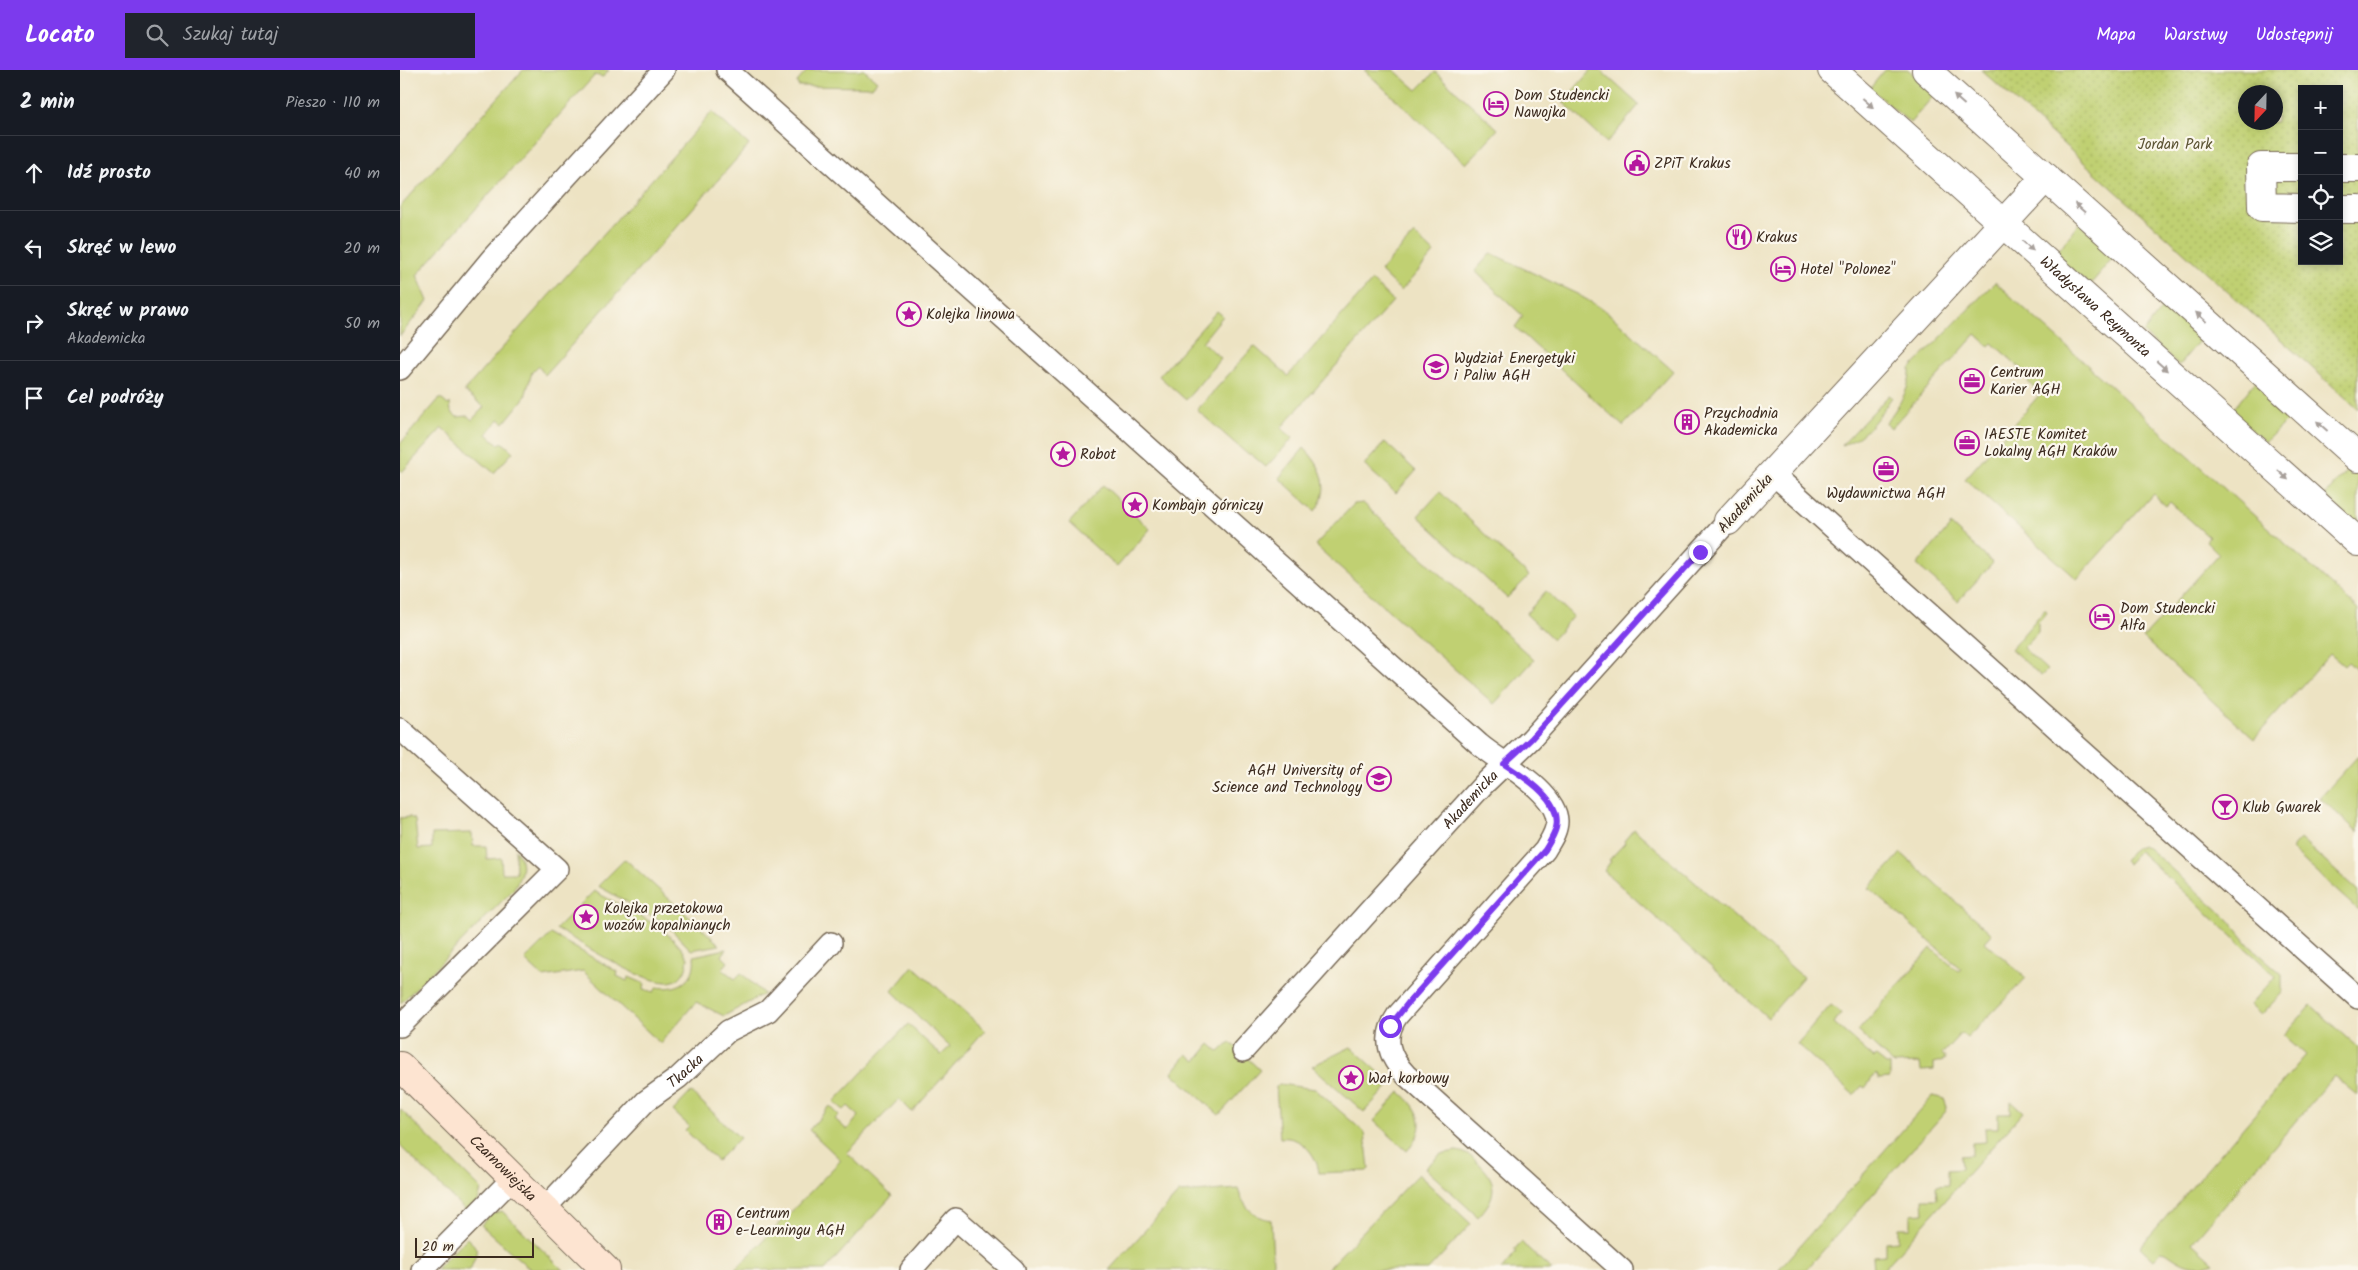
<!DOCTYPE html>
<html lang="pl">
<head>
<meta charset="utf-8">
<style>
  :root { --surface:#171b24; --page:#20242c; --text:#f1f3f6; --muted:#9ea1a6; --line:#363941; --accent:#7c3aed }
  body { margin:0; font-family:Kalam,sans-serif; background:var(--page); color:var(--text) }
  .controls { position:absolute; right:15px; top:15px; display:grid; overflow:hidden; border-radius:0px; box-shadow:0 2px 8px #0003 }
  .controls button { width:45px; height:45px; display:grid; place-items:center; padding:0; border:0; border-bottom:1px solid var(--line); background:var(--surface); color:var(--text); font:25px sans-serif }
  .compass { position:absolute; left:1838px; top:15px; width:45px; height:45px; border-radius:50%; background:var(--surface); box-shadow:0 2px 8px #0003; rotate:202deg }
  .scale { position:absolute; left:15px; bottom:12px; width:119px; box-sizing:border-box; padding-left:5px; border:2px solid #3b2a1e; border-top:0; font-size:14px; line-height:18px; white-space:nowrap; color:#3b2a1e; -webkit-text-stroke:4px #fbf7ec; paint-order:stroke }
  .stop { position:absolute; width:15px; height:15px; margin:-11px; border:4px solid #7c3aed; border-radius:50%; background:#fff }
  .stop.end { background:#7c3aed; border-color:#fff; box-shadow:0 1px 5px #0008 }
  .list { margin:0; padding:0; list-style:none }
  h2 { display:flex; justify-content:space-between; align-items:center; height:65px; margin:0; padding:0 20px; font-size:21px }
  h2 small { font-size:16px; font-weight:400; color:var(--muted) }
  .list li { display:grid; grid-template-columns:32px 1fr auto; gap:15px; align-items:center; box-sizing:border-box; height:75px; padding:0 20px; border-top:1px solid var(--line) }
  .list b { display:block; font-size:19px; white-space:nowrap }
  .list p { margin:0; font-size:16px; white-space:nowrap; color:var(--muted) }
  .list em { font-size:16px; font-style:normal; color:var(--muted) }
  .icon { flex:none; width:28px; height:28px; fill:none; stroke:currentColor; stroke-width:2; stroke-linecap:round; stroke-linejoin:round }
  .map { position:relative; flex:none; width:1958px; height:1200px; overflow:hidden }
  header { display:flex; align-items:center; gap:30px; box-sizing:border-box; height:70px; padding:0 25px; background:var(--accent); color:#fff }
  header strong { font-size:24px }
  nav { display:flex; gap:28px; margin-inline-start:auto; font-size:18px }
  .search { width:350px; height:45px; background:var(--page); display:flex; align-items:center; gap:12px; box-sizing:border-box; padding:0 18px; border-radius:0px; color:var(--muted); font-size:19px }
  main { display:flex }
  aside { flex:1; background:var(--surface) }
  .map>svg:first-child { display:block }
  .grass { fill:#c0d072; stroke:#7e7d48 }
  .park { fill:url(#park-dots); stroke:#7e7d48; fill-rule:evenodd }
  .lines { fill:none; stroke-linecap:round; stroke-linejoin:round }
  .lane-casing { stroke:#796b58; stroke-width:24 }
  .street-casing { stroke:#796b58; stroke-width:30 }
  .secondary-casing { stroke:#796b58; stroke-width:30 }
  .lane { stroke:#fff; stroke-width:21 }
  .street { stroke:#fff; stroke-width:28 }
  .secondary { stroke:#fde4d1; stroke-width:28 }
  .oneway { fill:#a79f9a }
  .route { stroke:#7c3aed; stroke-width:6 }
  .labels { text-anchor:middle; stroke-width:4.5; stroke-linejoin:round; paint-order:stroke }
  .poi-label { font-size:15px; fill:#3b2a1e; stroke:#fbf7ec; text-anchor:start }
  .park-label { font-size:15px; fill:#5c5433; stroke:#fbf7ec }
  .street-label { font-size:15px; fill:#3b2a1e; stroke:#fbf7ec }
</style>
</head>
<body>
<header>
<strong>Locato</strong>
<div class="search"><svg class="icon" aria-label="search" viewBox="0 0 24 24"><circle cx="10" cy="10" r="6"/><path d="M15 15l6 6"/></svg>Szukaj tutaj</div>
<nav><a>Mapa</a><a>Warstwy</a><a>Udostępnij</a></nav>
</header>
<main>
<aside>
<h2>2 min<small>Pieszo · 110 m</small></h2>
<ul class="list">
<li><svg class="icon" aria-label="ahead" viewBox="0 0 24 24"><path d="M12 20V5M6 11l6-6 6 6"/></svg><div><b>Idź prosto</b></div><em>40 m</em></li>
<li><svg class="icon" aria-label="left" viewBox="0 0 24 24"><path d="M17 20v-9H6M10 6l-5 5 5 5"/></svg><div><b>Skręć w lewo</b></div><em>20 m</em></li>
<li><svg class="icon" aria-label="right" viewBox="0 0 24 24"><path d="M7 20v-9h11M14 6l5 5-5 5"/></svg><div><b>Skręć w prawo</b><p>Akademicka</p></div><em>50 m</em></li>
<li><svg class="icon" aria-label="arrive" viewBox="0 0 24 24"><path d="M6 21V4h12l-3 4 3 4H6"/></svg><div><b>Cel podróży</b></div></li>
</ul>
</aside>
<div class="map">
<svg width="1958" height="1200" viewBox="0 0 1958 1200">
  <defs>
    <pattern id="park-dots" width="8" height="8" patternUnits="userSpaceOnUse" patternTransform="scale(1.25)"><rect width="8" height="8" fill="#c0d072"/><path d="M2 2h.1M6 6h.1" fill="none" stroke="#a6b362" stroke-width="1.8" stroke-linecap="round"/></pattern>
  </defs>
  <rect width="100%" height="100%" fill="#fbf7ec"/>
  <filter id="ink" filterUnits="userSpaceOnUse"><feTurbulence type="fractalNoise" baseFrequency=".02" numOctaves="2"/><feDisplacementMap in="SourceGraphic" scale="10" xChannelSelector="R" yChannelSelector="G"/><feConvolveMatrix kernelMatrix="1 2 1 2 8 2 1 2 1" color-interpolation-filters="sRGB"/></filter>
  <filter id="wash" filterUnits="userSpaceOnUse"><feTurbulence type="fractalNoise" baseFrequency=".0096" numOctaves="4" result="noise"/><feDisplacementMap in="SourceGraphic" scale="20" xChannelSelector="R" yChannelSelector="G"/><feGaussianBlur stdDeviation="1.12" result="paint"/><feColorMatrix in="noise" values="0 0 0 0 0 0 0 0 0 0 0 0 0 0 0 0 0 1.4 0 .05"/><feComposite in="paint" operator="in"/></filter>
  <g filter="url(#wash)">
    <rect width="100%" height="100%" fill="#ede3c3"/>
    <!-- grass -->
    <path class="grass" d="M123,0H209L203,7L195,5L17,205L28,231L0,266V137Z
      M408,0H464L477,11L472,17L398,16L397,12Z
      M964,0H994L1017,20L1035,2L1098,59L1066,94Z
      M1191,0H1200L1239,35L1207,73L1163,32Z
      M1485,0H1509L1535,24L1510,53L1470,18Z
      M312,42L349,75L145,305L138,296L132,302L125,327L104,353L99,349L87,364L99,375L102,372L113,382L94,403L42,358L2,402L0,400V374L40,328L48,335L50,333L51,342L57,347L68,346L72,350L84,337L64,321Z
      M1679,153L1715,185L1690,215L1655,185Z
      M1014,164L1034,183L1001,221L980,201Z
      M1091,183L1177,224L1206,241L1273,301L1223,356L1115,257L1123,246L1075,201Z
      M972,211L993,231L881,358L893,368L866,397L852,385L846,383L797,340L854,276L888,306Z
      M1595,212L1958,539V601L1948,592L1944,596L1930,584L1854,669L1743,568L1819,484L1806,471L1809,467L1770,432L1766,436L1753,424L1677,509L1565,409L1641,323L1628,312L1631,307L1592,273L1589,276L1576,264L1491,358L1486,353C1497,337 1511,320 1510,299Z
      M1767,232L1804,265L1779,295L1743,263Z
      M817,241L823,246L802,272L821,288L786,330L759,306Z
      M1855,312L1892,345L1865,372L1831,342Z
      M1489,325L1492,327C1479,346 1466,368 1442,375Z
      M985,372L1016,401L996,423L964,395Z
      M904,378C922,396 932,419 915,441L879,408Z
      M1950,396L1958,403V450L1955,454L1925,426Z
      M703,415L750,459L717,497L669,453Z
      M1040,422L1129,506L1107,528L1018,446Z
      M963,433L1134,590L1094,634L915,475L954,434Z
      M1551,455L1593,493L1558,531L1517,495Z
      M1146,521L1173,546L1153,569L1126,544Z
      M1645,539L1647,542L1638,552V562L1623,578L1647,600L1641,606L1611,579Z
      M1958,686V762L1920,728Z
      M10,747L15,750L18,779L32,778V764L72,763L73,776H86L87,789L101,788L102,803H116L115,779C127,794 121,806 113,820L1,933L0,748Z
      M1234,759L1403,907L1368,948L1204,801L1211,791L1209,790L1225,773L1224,771Z
      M1900,769L1958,821V840L1891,779Z
      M1742,775L1749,779L1828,849L1850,876L1882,904V923L1861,945L1850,935L1876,906L1739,781L1727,794L1724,791L1736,777Z
      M1501,783L1592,864L1585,872L1626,908L1567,968L1561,963L1542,984L1546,989L1534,993V1000L1521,1001L1520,993L1494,994L1458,961L1531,878L1558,901L1561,899L1469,818Z
      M225,789L320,875L291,880L265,853L198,816Z
      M194,821C225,839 269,855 288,888C287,900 281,912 267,912C239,912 182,873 156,859Z
      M151,864L218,902L217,906L227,911L229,907L245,914L243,919L254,922L257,917C278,921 297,910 294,886L326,879L322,886L328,892L322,899L335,909L341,903L364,924L324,946L296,932L260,973L183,901L143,907L125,890Z
      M513,896L585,960L512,1042L499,1029L447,1083L492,1126L425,1200H335L441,1090L409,1060L430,1036L439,1045L435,1049L447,1060L459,1046L448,1036L444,1040L434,1032L508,954L541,985L550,977L492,921Z
      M1431,935L1441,943L1434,953L1474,988L1476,986L1486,994H1490V1008L1479,1009L1476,1003L1465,1018L1462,1016L1454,1025L1397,974Z
      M1911,935L1958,977V1026L1934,1006L1792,1173L1814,1193C1794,1200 1783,1194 1766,1182L1761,1181L1754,1190L1740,1177L1906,985L1884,965Z
      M830,972L860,1000L819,1045L772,1003L787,984L796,991L810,974L819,982Z
      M951,977L991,1013L964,1042L912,996Z
      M879,1014L915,1019L965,1063L969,1099L967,1101L919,1103C917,1084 900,1065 880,1068L876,1017Z
      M291,1022L340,1068L317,1091L285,1060L289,1056L273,1041Z
      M1000,1022C1022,1041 1028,1057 1007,1081L974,1051Z
      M1533,1026L1544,1029L1547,1037L1546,1041L1406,1200H1378Z
      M1611,1031L1623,1042L1483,1200H1469H1474L1473,1186L1486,1185V1172L1498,1171V1158H1511V1144L1524,1143L1523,1129H1537L1536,1116L1548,1115V1100L1561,1099L1560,1086L1572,1085V1073L1586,1072L1585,1058H1598V1044H1611Z
      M0,1039L81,1119L78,1132L67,1142L0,1076Z
      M1056,1081C1065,1082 1071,1086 1077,1092C1099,1111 1097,1127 1078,1147L1025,1098L1041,1084Z
      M1018,1104L1071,1154L1028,1200H926Z
      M838,1119C843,1136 853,1147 871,1150L873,1193L866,1200H709L779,1123Z
      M102,1141L163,1200H131L81,1155L91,1144Z
      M67,1168L78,1179L70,1200H35Z
      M1121,1172L1152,1200H1101L1116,1182L1114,1180Z"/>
    <!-- park -->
    <path class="park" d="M1581,0H1958V339ZM1902,19H1939V191H1902ZM1846,22H1876V52H1846Z"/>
  </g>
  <g filter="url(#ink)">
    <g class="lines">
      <defs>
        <g id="lane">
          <path d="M327,0L1079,674C1100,692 1156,721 1157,751C1157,762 1150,771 1145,780L997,946C982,968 989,987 1006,1005L1222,1200"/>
          <path d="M0,299L93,187L264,0"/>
          <path d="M1372,403L1958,928"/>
          <path d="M0,659L157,799L0,956"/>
          <path id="s1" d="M843,981L1083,715L1131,669L1328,451"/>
          <path id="s2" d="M144,1139L246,1031L278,1008L328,961L368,941L431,873"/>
          <path d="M22,1200L113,1108"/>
          <path d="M511,1200L556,1149L614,1200"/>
        </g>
        <g id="street">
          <path id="s3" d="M1432,0L1958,472"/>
          <path d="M1526,0L1958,388"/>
          <path d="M1902,97H1861L1862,137L1902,138"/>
          <path d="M1939,98H1958"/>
          <path d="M1939,139H1958"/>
          <path d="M1328,451L1646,107"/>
        </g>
        <g id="secondary">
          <path id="s4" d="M0,996L206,1200"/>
        </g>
      </defs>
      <!-- lane casing -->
      <use href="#lane" class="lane-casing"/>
      <!-- street casing -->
      <use href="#street" class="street-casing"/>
      <!-- secondary casing -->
      <use href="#secondary" class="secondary-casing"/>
      <!-- lane -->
      <use href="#lane" class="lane"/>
      <!-- street -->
      <use href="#street" class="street"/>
      <!-- secondary -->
      <use href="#secondary" class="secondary"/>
    </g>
    <!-- one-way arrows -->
    <defs><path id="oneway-solid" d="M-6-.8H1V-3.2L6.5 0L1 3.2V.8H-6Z" transform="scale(1.25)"/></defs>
    <g class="oneway">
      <use href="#oneway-solid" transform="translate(1559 30) rotate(-138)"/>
      <use href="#oneway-solid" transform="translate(1468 33) rotate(42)"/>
      <use href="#oneway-solid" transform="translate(1680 138) rotate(-138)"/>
      <use href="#oneway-solid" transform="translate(1628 176) rotate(42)"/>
      <use href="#oneway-solid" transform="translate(1801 247) rotate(-138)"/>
      <use href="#oneway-solid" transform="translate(1762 296) rotate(42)"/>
      <use href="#oneway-solid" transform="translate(1922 356) rotate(-138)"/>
      <use href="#oneway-solid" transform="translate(1883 405) rotate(42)"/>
    </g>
  </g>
  <g class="lines" filter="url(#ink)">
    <!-- route -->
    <path class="route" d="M990,956L1008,933L1145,780C1149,773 1154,766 1156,758C1163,730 1124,707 1104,694L1131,669L1300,482"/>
  </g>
  <!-- icons -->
  <defs>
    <symbol id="hotel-ring" viewBox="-11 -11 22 22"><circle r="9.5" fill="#fbf7ec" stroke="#b5179e" stroke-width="1.5"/><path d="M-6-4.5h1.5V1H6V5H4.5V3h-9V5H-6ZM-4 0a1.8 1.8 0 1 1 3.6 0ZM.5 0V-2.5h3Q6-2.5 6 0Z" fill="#b5179e"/></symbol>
    <symbol id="civic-ring" viewBox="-11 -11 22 22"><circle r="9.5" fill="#fbf7ec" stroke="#b5179e" stroke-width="1.5"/><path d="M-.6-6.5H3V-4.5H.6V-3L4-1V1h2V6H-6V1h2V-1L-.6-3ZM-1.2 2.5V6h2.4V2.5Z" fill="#b5179e"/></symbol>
    <symbol id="restaurant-ring" viewBox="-11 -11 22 22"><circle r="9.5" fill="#fbf7ec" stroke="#b5179e" stroke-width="1.5"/><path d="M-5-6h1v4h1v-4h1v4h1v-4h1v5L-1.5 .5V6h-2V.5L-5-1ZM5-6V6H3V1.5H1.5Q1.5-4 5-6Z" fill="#b5179e"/></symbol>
    <symbol id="sight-ring" viewBox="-11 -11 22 22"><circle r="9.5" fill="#fbf7ec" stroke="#b5179e" stroke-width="1.5"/><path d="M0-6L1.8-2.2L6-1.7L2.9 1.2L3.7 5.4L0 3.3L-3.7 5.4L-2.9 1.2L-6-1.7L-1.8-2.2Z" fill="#b5179e"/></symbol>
    <symbol id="university-ring" viewBox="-11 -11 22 22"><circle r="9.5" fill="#fbf7ec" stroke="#b5179e" stroke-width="1.5"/><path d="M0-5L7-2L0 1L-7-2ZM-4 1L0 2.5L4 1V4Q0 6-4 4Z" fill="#b5179e"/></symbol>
    <symbol id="office-ring" viewBox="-11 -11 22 22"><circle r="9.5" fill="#fbf7ec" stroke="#b5179e" stroke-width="1.5"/><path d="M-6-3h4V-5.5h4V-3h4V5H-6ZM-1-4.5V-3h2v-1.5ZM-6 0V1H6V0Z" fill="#b5179e"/></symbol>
    <symbol id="building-ring" viewBox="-11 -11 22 22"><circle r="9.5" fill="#fbf7ec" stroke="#b5179e" stroke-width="1.5"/><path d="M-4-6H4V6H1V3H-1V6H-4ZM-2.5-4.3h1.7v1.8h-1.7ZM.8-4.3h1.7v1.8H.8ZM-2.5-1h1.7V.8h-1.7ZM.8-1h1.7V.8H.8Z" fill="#b5179e"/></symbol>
    <symbol id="bar-ring" viewBox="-11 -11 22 22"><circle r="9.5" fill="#fbf7ec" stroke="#b5179e" stroke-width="1.5"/><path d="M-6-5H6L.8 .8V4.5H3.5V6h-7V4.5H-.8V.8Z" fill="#b5179e"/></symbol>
  </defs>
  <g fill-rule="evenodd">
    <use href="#hotel-ring" x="1082" y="20" width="28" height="28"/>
    <use href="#civic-ring" x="1223" y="79" width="28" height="28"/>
    <use href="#restaurant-ring" x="1325" y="153" width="28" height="28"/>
    <use href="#hotel-ring" x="1369" y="185" width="28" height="28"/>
    <use href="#sight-ring" x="495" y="230" width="28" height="28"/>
    <use href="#university-ring" x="1022" y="283" width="28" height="28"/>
    <use href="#office-ring" x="1558" y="297" width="28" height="28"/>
    <use href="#building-ring" x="1273" y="338" width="28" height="28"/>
    <use href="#office-ring" x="1553" y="359" width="28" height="28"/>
    <use href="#sight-ring" x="649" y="370" width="28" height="28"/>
    <use href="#office-ring" x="1472" y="385" width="28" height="28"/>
    <use href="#sight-ring" x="721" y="421" width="28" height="28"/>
    <use href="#hotel-ring" x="1688" y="533" width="28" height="28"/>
    <use href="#university-ring" x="965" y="695" width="28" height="28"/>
    <use href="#bar-ring" x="1811" y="723" width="28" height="28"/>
    <use href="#sight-ring" x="172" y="833" width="28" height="28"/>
    <use href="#sight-ring" x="937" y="994" width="28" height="28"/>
    <use href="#building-ring" x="305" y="1138" width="28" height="28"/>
  </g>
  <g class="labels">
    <!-- poi labels -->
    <g class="poi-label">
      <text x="1114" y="30">Dom Studencki<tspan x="1114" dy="17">Nawojka</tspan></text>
      <text x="1254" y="98">ZPiT Krakus</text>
      <text x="1356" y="172">Krakus</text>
      <text x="1400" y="204">Hotel "Polonez"</text>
      <text x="526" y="249">Kolejka linowa</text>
      <text x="1054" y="293">Wydział Energetyki<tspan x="1054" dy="17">i Paliw AGH</tspan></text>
      <text x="1590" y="307">Centrum<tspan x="1590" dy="17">Karier AGH</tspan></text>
      <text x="1304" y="348">Przychodnia<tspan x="1304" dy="17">Akademicka</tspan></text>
      <text x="1584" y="369">IAESTE Komitet<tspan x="1584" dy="17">Lokalny AGH Kraków</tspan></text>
      <text x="680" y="389">Robot</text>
      <text x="1486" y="428" text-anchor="middle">Wydawnictwa AGH</text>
      <text x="752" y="440">Kombajn górniczy</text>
      <text x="1720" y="543">Dom Studencki<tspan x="1720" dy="17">Alfa</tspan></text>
      <text x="962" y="705" text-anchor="end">AGH University of<tspan x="962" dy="17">Science and Technology</tspan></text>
      <text x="1842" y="742">Klub Gwarek</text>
      <text x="204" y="843">Kolejka przetokowa<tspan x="204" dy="17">wozów kopalnianych</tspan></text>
      <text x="968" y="1013">Wał korbowy</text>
      <text x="336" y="1148">Centrum<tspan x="336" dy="17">e-Learningu AGH</tspan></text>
    </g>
    <!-- park labels -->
    <g class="park-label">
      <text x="1775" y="79">Jordan Park</text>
    </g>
    <!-- street labels -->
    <g class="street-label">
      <text dy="5" stroke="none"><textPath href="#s3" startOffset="354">Władysława Reymonta</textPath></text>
      <text transform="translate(1345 433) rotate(-48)" y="5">Akademicka</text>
      <text dy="5" stroke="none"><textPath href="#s1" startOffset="339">Akademicka</textPath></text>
      <text dy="5" stroke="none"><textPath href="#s2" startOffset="198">Tkacka</textPath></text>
      <text dy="5" stroke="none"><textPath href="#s4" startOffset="145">Czarnowiejska</textPath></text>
    </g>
  </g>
</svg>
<div class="controls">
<button>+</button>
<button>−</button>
<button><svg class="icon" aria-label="locate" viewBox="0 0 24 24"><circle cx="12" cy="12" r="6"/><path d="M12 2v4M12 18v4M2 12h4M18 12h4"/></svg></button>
<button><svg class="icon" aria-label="layers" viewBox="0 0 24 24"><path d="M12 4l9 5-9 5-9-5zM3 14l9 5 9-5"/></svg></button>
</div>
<svg class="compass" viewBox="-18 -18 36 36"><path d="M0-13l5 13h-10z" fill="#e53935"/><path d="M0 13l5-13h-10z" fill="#9ea1a6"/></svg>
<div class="scale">20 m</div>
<div class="stop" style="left:990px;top:956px"></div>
<div class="stop end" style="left:1300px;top:482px"></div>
</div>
</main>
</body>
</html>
